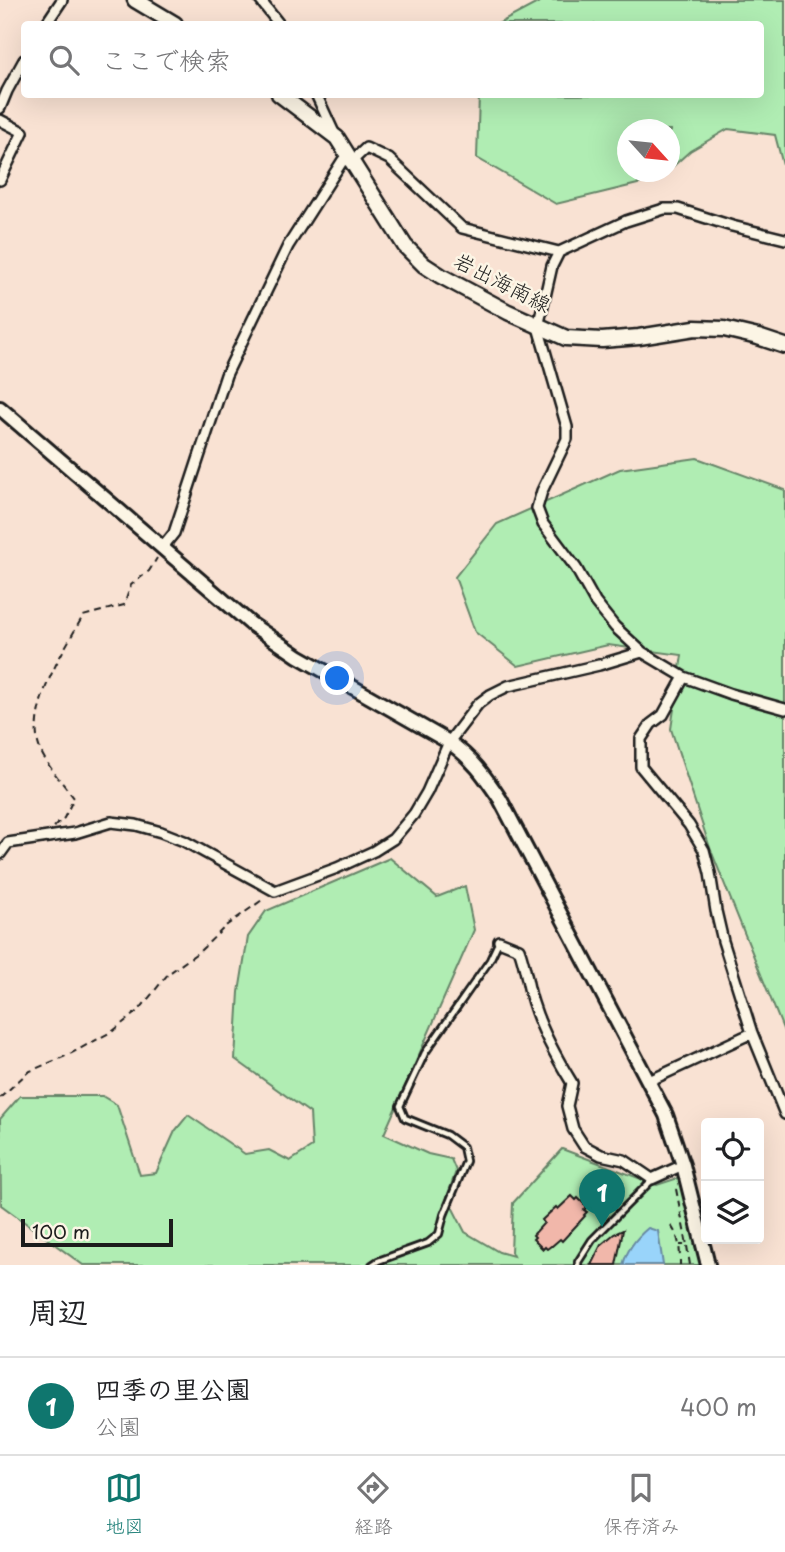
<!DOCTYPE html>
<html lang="ja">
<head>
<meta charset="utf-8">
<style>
  :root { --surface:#fff; --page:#f2f2f2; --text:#202124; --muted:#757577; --line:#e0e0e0; --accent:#0f766e }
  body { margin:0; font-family:"Playpen Sans","Klee One",sans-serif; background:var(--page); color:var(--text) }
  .controls { position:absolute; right:21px; bottom:21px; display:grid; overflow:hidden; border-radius:7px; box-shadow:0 7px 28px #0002 }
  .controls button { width:63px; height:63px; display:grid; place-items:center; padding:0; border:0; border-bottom:2px solid var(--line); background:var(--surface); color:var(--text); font:35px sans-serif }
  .compass { position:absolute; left:617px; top:119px; width:63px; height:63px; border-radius:50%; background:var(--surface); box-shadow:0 7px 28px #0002; rotate:117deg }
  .scale { position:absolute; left:21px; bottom:18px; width:152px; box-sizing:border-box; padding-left:7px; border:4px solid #1c1c1c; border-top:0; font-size:19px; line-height:24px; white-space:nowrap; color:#1c1c1c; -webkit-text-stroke:5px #fcf5e5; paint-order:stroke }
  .you { position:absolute; left:338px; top:679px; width:24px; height:24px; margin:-18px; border:5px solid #fff; border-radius:50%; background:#1a73e8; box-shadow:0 0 0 10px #1a73e833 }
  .badge { display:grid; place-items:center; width:46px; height:46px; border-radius:50%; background:var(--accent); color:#fff; font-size:23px; font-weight:700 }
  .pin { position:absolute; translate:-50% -58px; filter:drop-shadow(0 2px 4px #0008) }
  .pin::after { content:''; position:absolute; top:37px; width:24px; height:21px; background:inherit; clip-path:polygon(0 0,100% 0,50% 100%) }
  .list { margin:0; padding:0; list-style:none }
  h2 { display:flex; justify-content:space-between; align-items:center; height:91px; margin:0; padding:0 28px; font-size:30px }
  h2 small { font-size:23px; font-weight:400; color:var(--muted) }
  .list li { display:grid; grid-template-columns:46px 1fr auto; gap:21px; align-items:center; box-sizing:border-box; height:98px; padding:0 28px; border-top:2px solid var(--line) }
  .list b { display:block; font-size:26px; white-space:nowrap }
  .list p { margin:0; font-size:23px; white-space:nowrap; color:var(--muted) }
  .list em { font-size:23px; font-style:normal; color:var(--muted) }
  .icon { flex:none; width:38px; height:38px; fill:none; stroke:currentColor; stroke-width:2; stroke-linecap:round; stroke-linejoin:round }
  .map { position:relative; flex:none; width:785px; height:1265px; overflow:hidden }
  .search { position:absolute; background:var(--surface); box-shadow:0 7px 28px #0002; left:21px; right:21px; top:21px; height:77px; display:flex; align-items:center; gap:18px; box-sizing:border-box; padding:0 24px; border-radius:7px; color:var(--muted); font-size:26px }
  .sheet { height:189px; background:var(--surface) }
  nav { display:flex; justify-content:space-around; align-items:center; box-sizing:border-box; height:98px; border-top:2px solid var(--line); background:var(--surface); font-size:19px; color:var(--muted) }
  nav a { display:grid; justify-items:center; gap:4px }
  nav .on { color:var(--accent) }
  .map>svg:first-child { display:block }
  .green { fill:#b0edb3; stroke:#668468; stroke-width:2 }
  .water { fill:#99d4fa; stroke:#678aa1; stroke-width:2 }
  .building { fill:#f1b7aa; stroke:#1c1c1c; stroke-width:2 }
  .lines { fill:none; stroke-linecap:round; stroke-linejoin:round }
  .lane-casing { stroke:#1c1c1c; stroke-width:10 }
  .street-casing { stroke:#1c1c1c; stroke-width:14 }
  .secondary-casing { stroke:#1c1c1c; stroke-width:18 }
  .primary-casing { stroke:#1c1c1c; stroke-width:19 }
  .path { stroke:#1c1c1c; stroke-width:2; stroke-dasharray:7 5; stroke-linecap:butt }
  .lane { stroke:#fcf5e5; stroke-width:4.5 }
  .street { stroke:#fcf5e5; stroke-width:9 }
  .secondary { stroke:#fcf5e5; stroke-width:12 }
  .primary { stroke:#fcf5e5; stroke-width:14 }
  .labels { text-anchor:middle; stroke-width:5; stroke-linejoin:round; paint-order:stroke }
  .street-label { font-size:21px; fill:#1c1c1c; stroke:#fcf5e5 }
</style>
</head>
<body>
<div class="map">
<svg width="785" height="1265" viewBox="0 0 785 1265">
  <rect width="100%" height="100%" fill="#f9e2d3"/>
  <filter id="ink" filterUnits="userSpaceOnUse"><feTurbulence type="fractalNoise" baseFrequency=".0143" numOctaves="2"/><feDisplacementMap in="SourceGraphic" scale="14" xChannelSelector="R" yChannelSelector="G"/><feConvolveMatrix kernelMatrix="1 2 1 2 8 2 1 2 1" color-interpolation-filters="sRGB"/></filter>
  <g filter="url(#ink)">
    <!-- green -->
    <path class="green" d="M543,0H785V173L775,135L728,129L690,151L670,169V130H628V172H666L658,179L556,204L477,158L479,95L760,94V24H498Z
      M697,458L785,490V1034L710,848L671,729L682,655L608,645L518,666L475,632L455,577L497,524L620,469Z
      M390,858L437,897L465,886L474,930L384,1134L428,1154L451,1159L456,1171L447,1197L465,1232L499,1252L513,1256L511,1252L513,1203L562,1149L657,1185L678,1178L705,1265H83L1,1205L0,1119L20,1096H102L117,1105L140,1175L156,1173L175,1131L188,1115L245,1154L269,1150L290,1161L312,1147L310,1113L235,1059L239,992L248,937L266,911Z"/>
    <!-- water -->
    <path class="water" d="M648,1228L658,1231L663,1265H623C627,1249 636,1238 648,1228Z"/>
    <!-- building -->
    <path class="building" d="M572,1196L576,1200L578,1198L587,1207L584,1210L587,1212L584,1215L585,1216L562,1241L560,1239L552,1246H551L547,1249L545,1247L543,1249L533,1239L535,1237L533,1235L544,1223L542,1220L556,1207L558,1209Z
      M623,1230L616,1265H591L601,1245L614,1234Z"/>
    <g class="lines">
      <defs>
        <path id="lane" d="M372,1265L378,1261L428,1243L439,1234L444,1215L466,1161L463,1147L447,1135L405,1118L400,1106L425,1053L490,960L499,941
          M578,1265V1262L592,1240L652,1180"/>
        <path id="street" d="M260,0L279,24
          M46,24L62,0
          M316,94L334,133
          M0,108L7,91L24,60
          M0,120L23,132L0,180
          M785,239L732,226L678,209H664L626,221L559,252L552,266L538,327L567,427V439L542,491L537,508L543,524L576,568L595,602L615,627L642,652L684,677L731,694L785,709
          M162,548L174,533L226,375L288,246L343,160L351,162L366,148L389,159L462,228L559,252
          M684,677L663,715L651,724L641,739V767L689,825L704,850L710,873L716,911L723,941L752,1033L785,1114
          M0,854L8,843L75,833L111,822L136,825L161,832L184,841L275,891L337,868L374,851L393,839L414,814L427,792L449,742L478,704L490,695L508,686L599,665L642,652
          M499,941L519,949C526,967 527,985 533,1003C542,1032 556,1057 572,1083L567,1106L573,1129L584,1146L601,1155L624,1160L652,1179L683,1165
          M649,1081L752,1033"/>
        <path id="secondary" d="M0,408L251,624L298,656L449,742C473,759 484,775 500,799L666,1115L683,1165L708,1265"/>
        <path id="primary" d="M135,0L175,24
          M279,94L337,138L405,246L424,265L441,276L508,312L566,338L602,340L639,337L695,328L724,329L758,337L785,346"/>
      </defs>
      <!-- lane casing -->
      <use href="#lane" class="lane-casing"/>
      <!-- street casing -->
      <use href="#street" class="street-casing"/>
      <!-- secondary casing -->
      <use href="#secondary" class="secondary-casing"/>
      <!-- primary casing -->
      <use href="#primary" class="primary-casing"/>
      <!-- path -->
      <path class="path" d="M54,827L64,818L74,798C63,783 42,761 38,743C29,703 64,650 83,616L124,605L131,585L149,571L157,558
        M0,1098L28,1072L68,1055L113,1031L140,1009L168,974L200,951L227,925L265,898
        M676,1189L687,1245H680
        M671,1226C680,1237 680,1251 680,1265
        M687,1246L690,1265"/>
      <!-- lane -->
      <use href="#lane" class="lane"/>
      <!-- street -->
      <use href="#street" class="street"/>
      <!-- secondary -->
      <use href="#secondary" class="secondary"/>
      <!-- primary -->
      <use href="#primary" class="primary"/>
    </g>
  </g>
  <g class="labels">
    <!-- street labels -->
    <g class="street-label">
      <text transform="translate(502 283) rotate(27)" y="7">岩出海南線</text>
    </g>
  </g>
</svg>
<div class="controls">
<button><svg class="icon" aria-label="locate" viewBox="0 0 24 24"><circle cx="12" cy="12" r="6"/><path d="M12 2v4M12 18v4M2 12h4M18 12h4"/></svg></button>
<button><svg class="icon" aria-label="layers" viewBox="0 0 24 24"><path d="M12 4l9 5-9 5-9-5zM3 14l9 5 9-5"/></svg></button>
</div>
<svg class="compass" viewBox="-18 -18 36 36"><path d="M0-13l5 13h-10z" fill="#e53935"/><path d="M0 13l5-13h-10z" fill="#757577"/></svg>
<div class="scale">100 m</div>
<div class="you"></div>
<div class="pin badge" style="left:602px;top:1227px">1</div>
<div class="search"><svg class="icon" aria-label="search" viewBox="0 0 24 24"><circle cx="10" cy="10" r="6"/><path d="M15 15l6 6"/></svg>ここで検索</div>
</div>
<section class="sheet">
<h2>周辺<small></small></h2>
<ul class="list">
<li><span class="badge">1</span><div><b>四季の里公園</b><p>公園</p></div><em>400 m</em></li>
</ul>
</section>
<nav>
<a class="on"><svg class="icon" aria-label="map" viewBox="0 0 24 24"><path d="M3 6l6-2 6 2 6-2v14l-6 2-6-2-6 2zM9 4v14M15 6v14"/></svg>地図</a>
<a><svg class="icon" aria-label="directions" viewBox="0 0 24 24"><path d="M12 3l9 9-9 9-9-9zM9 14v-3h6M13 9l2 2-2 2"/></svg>経路</a>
<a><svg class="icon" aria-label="saved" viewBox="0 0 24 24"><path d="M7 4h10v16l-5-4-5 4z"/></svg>保存済み</a>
</nav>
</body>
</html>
